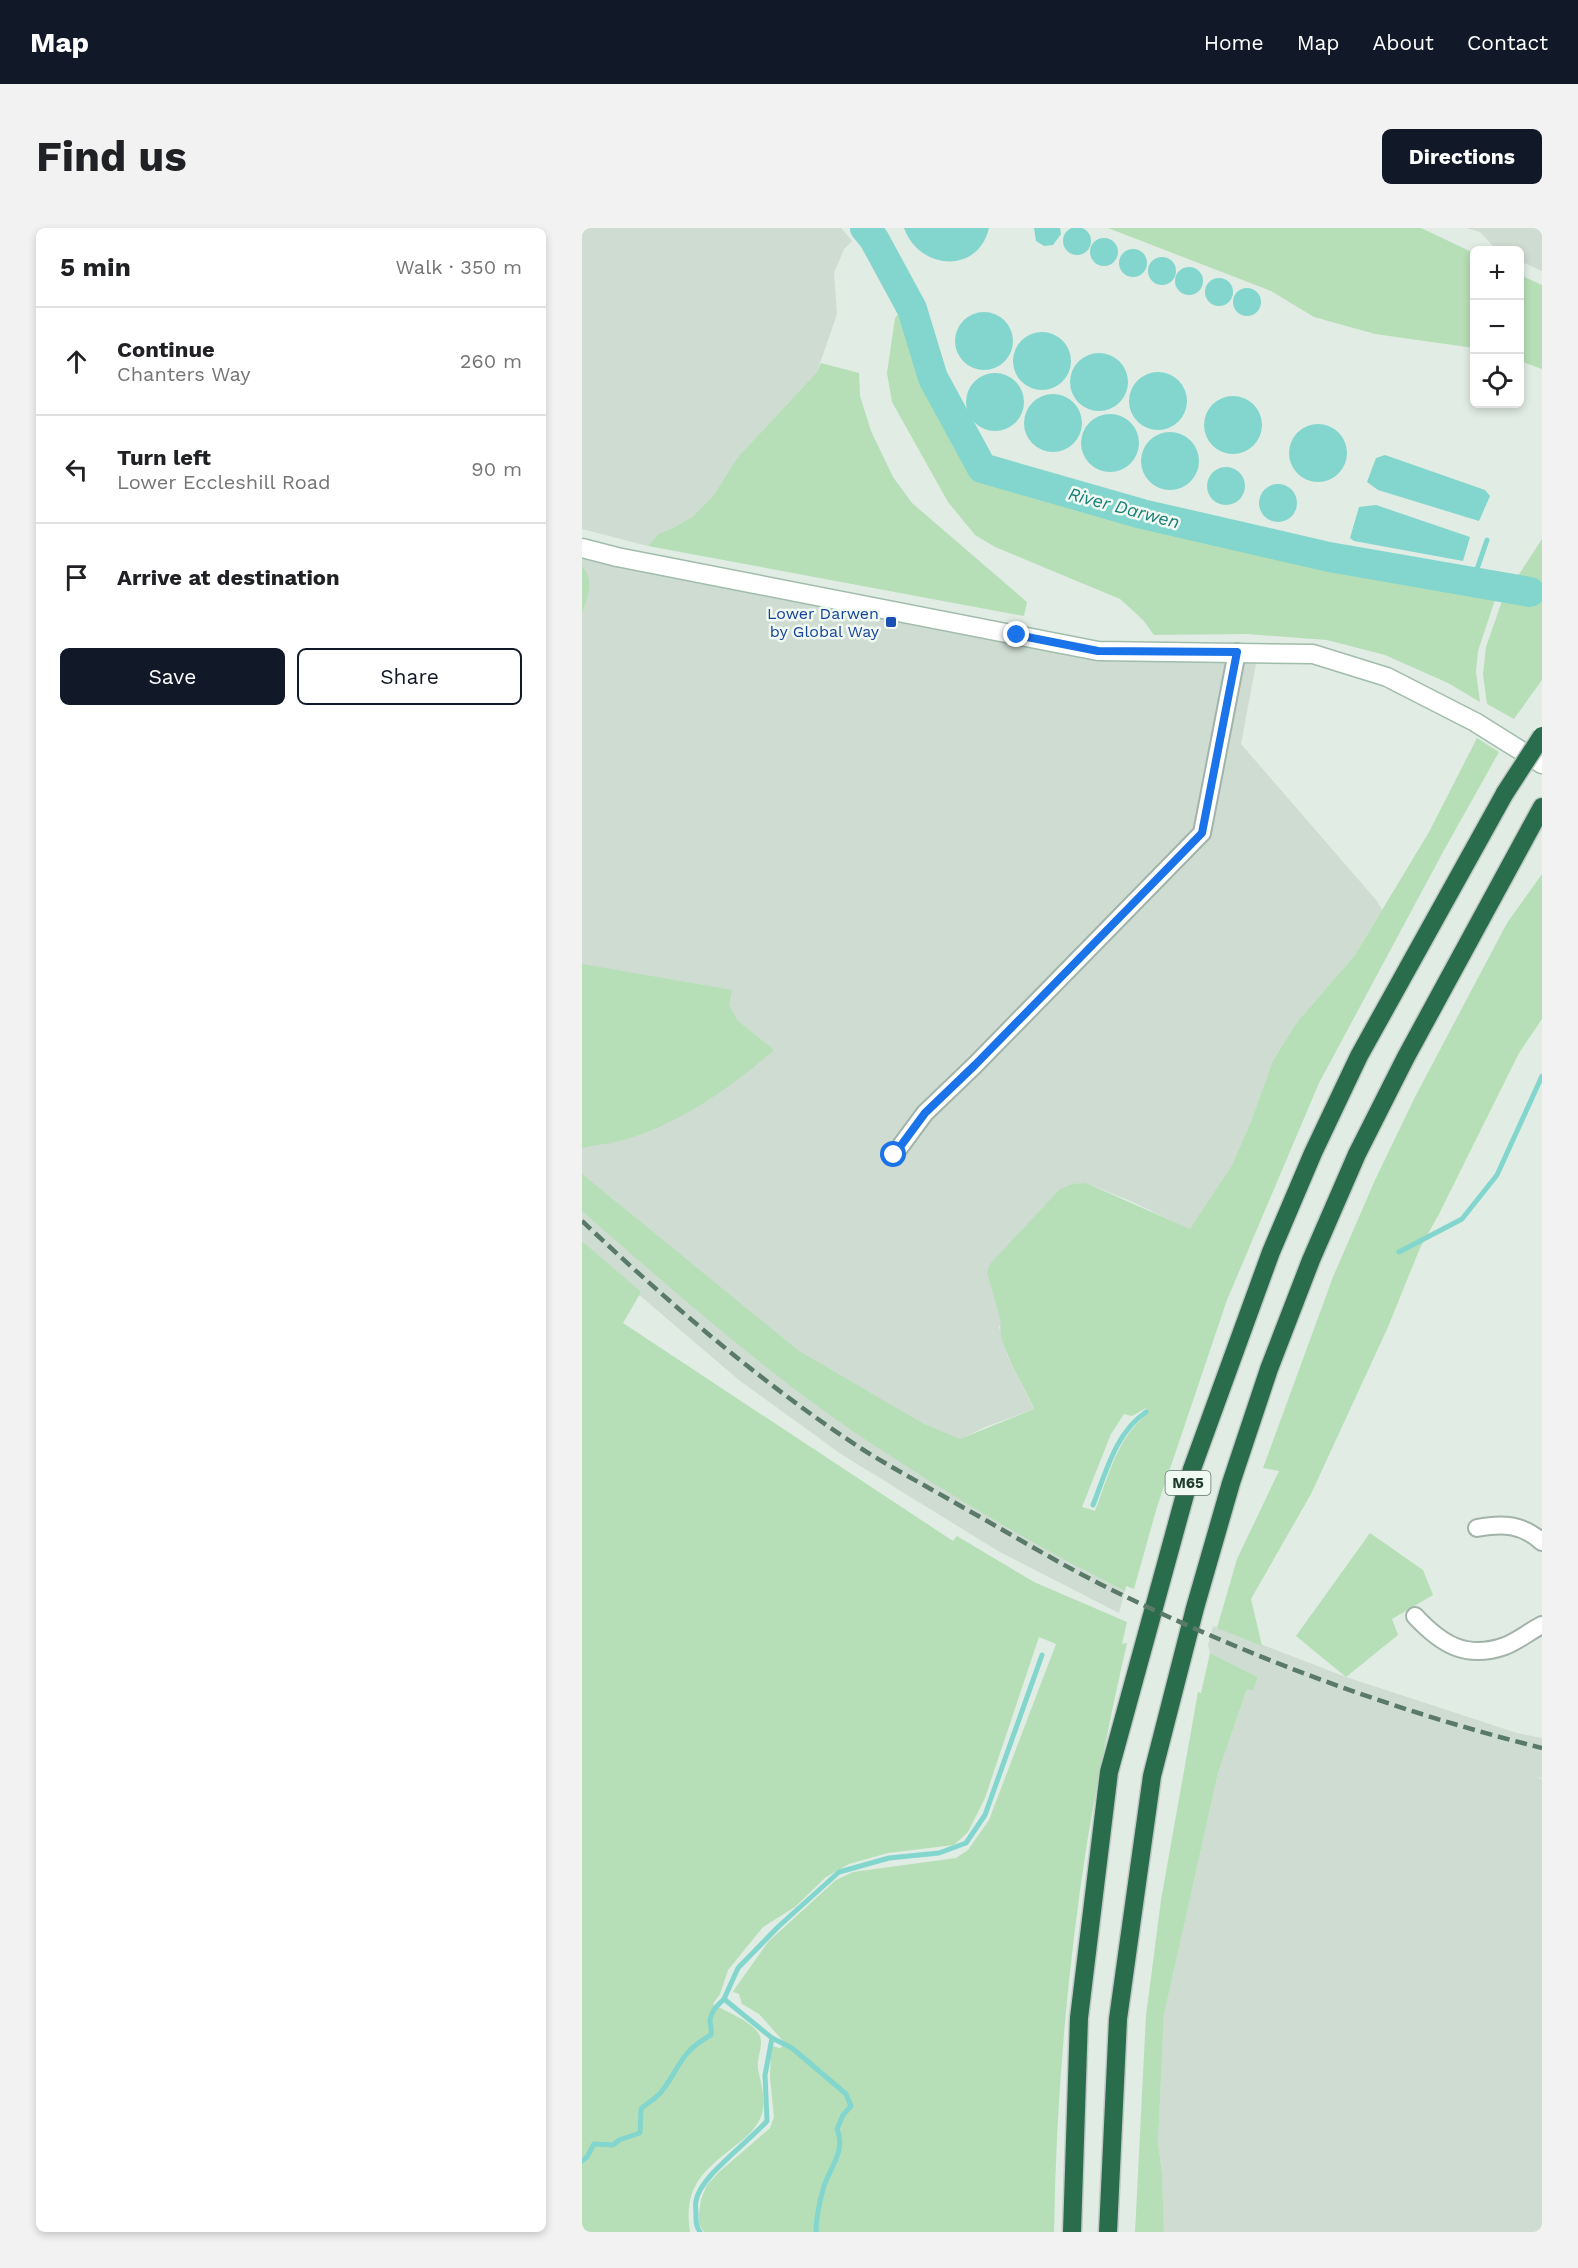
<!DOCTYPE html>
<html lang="en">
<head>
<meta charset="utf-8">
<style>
  :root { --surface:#fff; --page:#f2f2f2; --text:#202124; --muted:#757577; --line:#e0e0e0; --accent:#111827 }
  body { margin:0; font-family:"Work Sans",sans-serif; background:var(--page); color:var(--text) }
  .controls { position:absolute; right:18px; top:18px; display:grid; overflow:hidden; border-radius:9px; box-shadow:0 3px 9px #0003 }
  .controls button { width:54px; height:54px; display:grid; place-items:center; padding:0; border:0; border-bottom:2px solid var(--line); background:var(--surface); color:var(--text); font:30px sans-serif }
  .stop { position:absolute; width:18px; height:18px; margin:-14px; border:4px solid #1a73e8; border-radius:50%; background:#fff }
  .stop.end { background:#1a73e8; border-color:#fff; box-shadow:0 2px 6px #0008 }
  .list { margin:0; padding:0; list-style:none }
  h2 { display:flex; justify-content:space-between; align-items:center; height:78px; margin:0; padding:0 24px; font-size:26px }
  h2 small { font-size:20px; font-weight:400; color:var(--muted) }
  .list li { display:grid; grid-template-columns:39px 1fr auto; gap:18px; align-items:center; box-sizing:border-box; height:108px; padding:0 24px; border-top:2px solid var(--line) }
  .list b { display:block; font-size:22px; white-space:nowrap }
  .list p { margin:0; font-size:20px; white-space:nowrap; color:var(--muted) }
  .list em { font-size:20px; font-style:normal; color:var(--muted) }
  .actions { display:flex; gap:12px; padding:18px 24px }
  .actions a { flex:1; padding:14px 0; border:2px solid var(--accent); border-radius:9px; text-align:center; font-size:21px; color:var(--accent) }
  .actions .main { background:var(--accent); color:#fff }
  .icon { flex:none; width:33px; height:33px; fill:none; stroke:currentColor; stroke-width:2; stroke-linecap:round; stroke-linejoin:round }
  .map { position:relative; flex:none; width:960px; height:2004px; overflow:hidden; border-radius:9px }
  header { display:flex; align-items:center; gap:36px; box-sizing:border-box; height:84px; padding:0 30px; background:var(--accent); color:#fff }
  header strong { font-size:28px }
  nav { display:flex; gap:33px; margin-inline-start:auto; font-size:21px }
  .intro { display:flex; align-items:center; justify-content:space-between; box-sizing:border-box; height:144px; padding:0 36px }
  h1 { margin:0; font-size:42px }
  .button { padding:15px 27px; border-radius:9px; background:var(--accent); color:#fff; font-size:21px; font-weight:700 }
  main { display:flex; gap:36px; padding:0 36px }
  aside { flex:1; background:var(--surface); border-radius:9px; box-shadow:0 3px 9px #0003 }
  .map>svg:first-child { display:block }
  .built { fill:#cedcd2 }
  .green { fill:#b7dfb7; fill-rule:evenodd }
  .water { fill:#83d6cd }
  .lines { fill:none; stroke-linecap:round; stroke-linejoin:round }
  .stream { stroke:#83d6cd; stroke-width:5 }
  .river { stroke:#83d6cd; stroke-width:30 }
  .street-casing { stroke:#a2b4aa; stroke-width:20 }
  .secondary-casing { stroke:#a0bcab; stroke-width:21 }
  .highway-casing { stroke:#c0c9c4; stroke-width:21 }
  .street { stroke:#fff; stroke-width:16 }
  .secondary { stroke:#fff; stroke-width:18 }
  .highway { stroke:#296d4d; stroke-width:18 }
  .rail { stroke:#5a7a69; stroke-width:4.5; stroke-dasharray:12 6; stroke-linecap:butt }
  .highway-bridge-casing { stroke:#c0c9c4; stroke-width:21; stroke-linecap:butt }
  .highway-bridge { stroke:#296d4d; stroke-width:18 }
  .route { stroke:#1a73e8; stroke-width:8 }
  .transit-dot { fill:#1a4fb4; stroke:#f1f9f3; stroke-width:2 }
  .labels { text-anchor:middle; stroke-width:5; stroke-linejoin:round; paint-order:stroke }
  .shield { fill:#f1f9f3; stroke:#5e7669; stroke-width:1.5 }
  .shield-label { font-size:15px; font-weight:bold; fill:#1f3e2e }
  .transit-label { font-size:16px; fill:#164399; stroke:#f1f9f3; text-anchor:end }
  .water-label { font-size:18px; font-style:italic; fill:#157f75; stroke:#f1f9f3 }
</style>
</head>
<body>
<header>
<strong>Map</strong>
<nav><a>Home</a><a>Map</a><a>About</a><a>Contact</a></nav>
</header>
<div class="intro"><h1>Find us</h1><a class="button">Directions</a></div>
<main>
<aside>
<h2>5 min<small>Walk · 350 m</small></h2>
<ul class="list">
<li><svg class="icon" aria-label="ahead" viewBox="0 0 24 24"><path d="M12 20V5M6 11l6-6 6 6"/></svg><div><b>Continue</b><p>Chanters Way</p></div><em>260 m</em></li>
<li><svg class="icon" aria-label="left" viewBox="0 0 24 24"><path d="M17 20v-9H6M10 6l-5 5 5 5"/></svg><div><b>Turn left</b><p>Lower Eccleshill Road</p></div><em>90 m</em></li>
<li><svg class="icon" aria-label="arrive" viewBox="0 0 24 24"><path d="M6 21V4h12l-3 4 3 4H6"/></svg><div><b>Arrive at destination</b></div></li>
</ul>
<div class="actions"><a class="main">Save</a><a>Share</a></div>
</aside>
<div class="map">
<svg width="960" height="2004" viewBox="0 0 960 2004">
  <rect width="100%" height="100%" fill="#e0ece4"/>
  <!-- built -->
  <path class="built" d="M0,0H259L270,13L262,21L252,45L255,86L235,144L155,230L131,268L110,289L91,300L76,306L66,318L0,301Z
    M885,0H960V43L938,33V22H915L898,4Z
    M0,316L516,423L676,425L659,516L795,673L800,682L773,727L715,794L650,937L608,1002L551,974L504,955L417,1099L425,1127L452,1181L403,1199L379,1211L500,1279L513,1283L500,1341L543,1363L537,1385L416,1323L259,1226L157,1152L56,1066L0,1013Z
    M631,1398L764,1449L935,1505L960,1510V1550L952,1548L960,1551V2004H582L580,1944L576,1915L582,1787L636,1545L665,1461L676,1449L628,1425L626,1417Z"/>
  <!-- green -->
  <path class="green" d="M526,0H839L892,25V120L793,106L732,89L689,63Z
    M938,47L960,57V141L938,133Z
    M323,77L345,152L396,248L562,299L914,369L896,423L894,444L898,474L866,455L803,427L745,412L665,406L572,407L561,392L538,371L413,319L393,307L366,274L310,174L305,145L313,90Z
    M239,135L277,145L278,168L289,203L311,249L330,275L445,374L442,388L66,318L76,306L91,300L110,289L131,268L155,230L235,144Z
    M960,311V452L932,491L905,476L901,446L904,419L921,370L944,371L952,358L930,357Z
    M0,338C13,354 6,367 0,385Z
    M895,510L917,524L861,624L737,855L645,1072L575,1279L552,1361L544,1358L543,1363C449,1316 359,1262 272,1204C176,1138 88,1060 0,983V946L217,1123L342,1196L378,1211L452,1181C445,1163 412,1111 419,1094L405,1044L408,1036L478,961L491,956L504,955L608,1001L650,937L669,894L691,833L715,794L773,727L847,604ZM564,1180L566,1185C535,1210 527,1247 513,1283L500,1279L529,1206L542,1186L550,1188Z
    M960,646V791L937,825L857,986L838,1020L806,1099L729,1266L669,1371L680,1418L635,1400L655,1331L697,1243L681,1240L751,1049L793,952L833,869L925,695Z
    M0,736L150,762L147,777L155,792L192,822C149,860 92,899 37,913C25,916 12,917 0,920Z
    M0,1013L59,1064L41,1095L371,1313L375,1308L452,1354L545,1394L540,1416L545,1415C530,1481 516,1548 505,1615C485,1743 474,1874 472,2004H122L117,1996V1985L119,1971L125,1957L137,1944L188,1900L192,1889L188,1849L189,1820L190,1818L198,1820L201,1818L202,1814L177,1786L160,1776L157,1766L151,1764L154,1759L186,1714L254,1652L271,1644L374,1630L386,1622L407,1592L474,1416L457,1409L403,1570L386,1604L372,1617L306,1625L267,1636L244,1649L213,1679L181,1699L146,1742L138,1766L131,1776C143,1784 180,1796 179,1814C179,1824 175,1830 176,1841C179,1855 184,1872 180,1886C175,1900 165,1909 154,1917C121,1943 101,1959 108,2004H0Z
    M788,1305L841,1342L851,1367L810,1391L816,1407L764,1449L714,1408Z
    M628,1425L676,1449L671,1462L665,1461L636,1545L582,1787L576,1915L580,1944L582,2004H553L564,1788L579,1672L616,1464L619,1465Z"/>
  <!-- water -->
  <path class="water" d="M481 13a14 14 0 1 1 28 0a14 14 0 1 1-28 0Z
    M322,0H407C396,47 337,42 322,0Z
    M452,0H478L479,6L471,17L462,18L454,13Z
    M508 24a14 14 0 1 1 28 0a14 14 0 1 1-28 0Z
    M537 35a14 14 0 1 1 28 0a14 14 0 1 1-28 0Z
    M566 43a14 14 0 1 1 28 0a14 14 0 1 1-28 0Z
    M593 53a14 14 0 1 1 28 0a14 14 0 1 1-28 0Z
    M623 64a14 14 0 1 1 28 0a14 14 0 1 1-28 0Z
    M651 74a14 14 0 1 1 28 0a14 14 0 1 1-28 0Z
    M373 113a29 29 0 1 1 58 0a29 29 0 1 1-58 0Z
    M431 133a29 29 0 1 1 58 0a29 29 0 1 1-58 0Z
    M488 154a29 29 0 1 1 58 0a29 29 0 1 1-58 0Z
    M547 173a29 29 0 1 1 58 0a29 29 0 1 1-58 0Z
    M384 174a29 29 0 1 1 58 0a29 29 0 1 1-58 0Z
    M442 195a29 29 0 1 1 58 0a29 29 0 1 1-58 0Z
    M622 197a29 29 0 1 1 58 0a29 29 0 1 1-58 0Z
    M499 215a29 29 0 1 1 58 0a29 29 0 1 1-58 0Z
    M707 225a29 29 0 1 1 58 0a29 29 0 1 1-58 0Z
    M559 233a29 29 0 1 1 58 0a29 29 0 1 1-58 0Z
    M803,227L903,262L908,268L897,293L796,262L785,254L794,230Z
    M625 258a19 19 0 1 1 38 0a19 19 0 1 1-38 0Z
    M677 275a19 19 0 1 1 38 0a19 19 0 1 1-38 0Z
    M794,277L888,309L881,333L772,313L768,310L777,279Z"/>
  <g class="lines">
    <!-- stream -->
    <path class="stream" d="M894,354V344L905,312
      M817,1024L880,991L915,947L960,848
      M511,1277C524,1244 534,1204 564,1184
      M190,1810L210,1820L264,1866L269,1878L261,1887L255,1901C264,1922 249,1938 242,1958C238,1972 234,1989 234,2004
      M0,1933L5,1929L12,1916L31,1917L37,1912L58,1905L59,1881C66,1874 74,1871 80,1863C99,1838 98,1824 129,1807C130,1801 128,1798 128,1792C129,1783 136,1777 142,1771
      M118,2004C114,1998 114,1994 114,1987C114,1982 113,1977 114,1973C118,1948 167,1914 185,1893L183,1847L190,1810L142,1771L156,1740L197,1698L257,1644L307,1630L357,1625L384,1615L403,1587L460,1427"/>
    <!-- river -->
    <path class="river" d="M283,0L292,11L330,81L351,150L400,240L560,286L747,329L948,364"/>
    <defs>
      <path id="street" d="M312,927L343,885L393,837L620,605L655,424
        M895,1300C921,1295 940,1296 960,1314
        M833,1388C859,1416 884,1432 923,1418C936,1413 948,1403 960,1397"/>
      <path id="secondary" d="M0,320L35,329L516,423L731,426L805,449L893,494L960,536"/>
      <path id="highway" d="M490,2004L497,1790L527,1544L610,1241L689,1024L731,925L777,828L923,565
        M526,2004L536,1791L570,1548L613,1380L649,1255L687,1141L729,1032L775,926L824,829L960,579"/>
    </defs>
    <!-- street casing -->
    <use href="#street" class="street-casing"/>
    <!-- secondary casing -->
    <use href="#secondary" class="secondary-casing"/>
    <!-- highway casing -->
    <use href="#highway" class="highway-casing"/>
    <!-- street -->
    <use href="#street" class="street"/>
    <!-- secondary -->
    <use href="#secondary" class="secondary"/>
    <!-- highway -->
    <use href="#highway" class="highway"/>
    <!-- rail -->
    <path class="rail" d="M0,993C87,1075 180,1156 280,1221C313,1242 348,1260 382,1280C427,1305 471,1332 518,1356C658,1426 808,1482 960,1520"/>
    <defs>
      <path id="highway-bridge" d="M923,565L960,508"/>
    </defs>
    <!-- highway-bridge casing -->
    <use href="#highway-bridge" class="highway-bridge-casing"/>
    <!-- highway-bridge -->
    <use href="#highway-bridge" class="highway-bridge"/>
  </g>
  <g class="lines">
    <!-- route -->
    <path class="route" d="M312,927L343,885L393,837L620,605L655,424L516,423L435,407"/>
  </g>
  <!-- markers -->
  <rect class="transit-dot" x="303" y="388" width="12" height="12" rx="3"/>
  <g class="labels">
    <!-- shield labels -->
    <rect class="shield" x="583.5" y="1243" width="45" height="24" rx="4.5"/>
    <g class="shield-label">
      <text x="606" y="1260">M65</text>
    </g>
    <!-- transit labels -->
    <g class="transit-label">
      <text x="297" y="391">Lower Darwen<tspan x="297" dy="18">by Global Way</tspan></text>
    </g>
    <!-- water labels -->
    <g class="water-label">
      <text transform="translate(542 280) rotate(15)" y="6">River Darwen</text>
    </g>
  </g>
</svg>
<div class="controls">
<button>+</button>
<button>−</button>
<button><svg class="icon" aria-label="locate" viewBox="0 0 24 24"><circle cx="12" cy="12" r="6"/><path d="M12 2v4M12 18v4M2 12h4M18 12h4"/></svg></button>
</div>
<div class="stop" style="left:312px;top:927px"></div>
<div class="stop end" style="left:435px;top:407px"></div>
</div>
</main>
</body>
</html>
